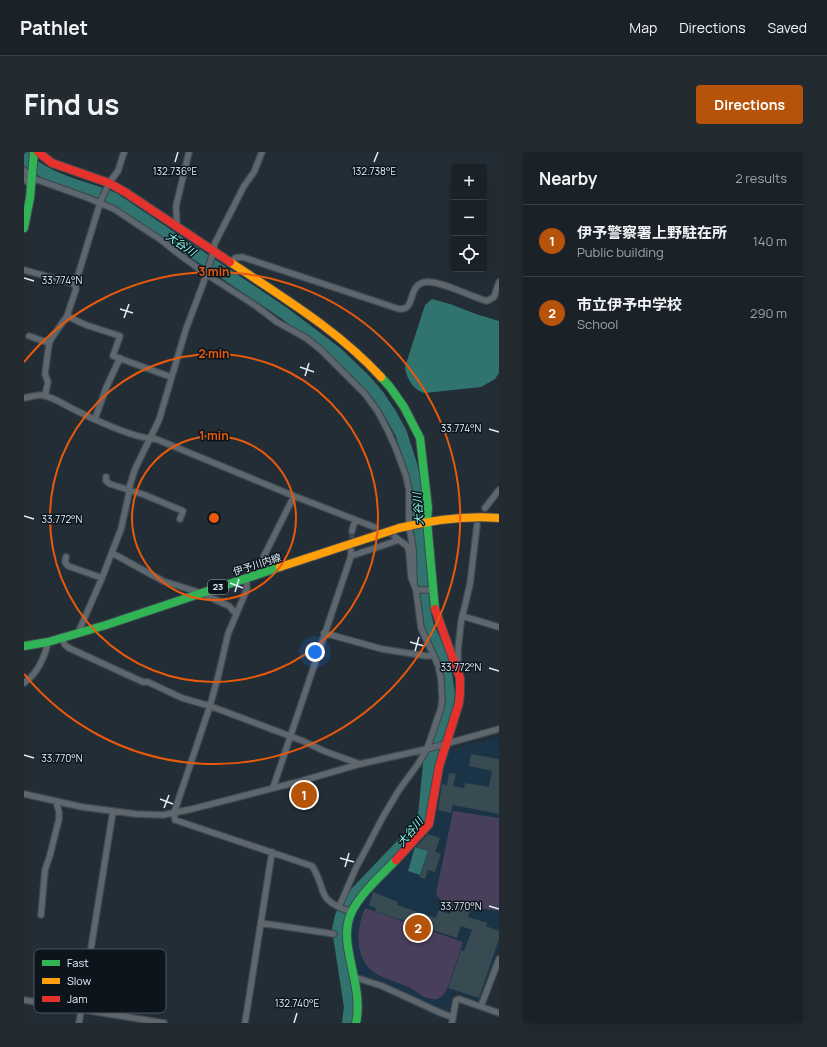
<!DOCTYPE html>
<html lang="en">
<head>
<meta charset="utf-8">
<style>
  :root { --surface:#1a2228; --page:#232a30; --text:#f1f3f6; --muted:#9fa4a8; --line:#383f45; --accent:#b45309 }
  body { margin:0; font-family:Manrope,"Noto Sans JP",sans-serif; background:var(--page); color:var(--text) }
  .controls { position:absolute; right:12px; top:12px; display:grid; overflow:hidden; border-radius:4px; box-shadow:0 4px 16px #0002 }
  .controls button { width:36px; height:36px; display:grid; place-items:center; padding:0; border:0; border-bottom:1px solid var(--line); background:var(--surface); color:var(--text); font:20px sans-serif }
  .you { position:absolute; left:291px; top:500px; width:14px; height:14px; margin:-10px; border:3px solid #fff; border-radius:50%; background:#1a73e8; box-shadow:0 0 0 6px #1a73e833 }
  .badge { display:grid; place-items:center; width:26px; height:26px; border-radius:50%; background:var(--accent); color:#fff; font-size:13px; font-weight:700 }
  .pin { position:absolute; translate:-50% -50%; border:2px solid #fff; box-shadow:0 1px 4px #0006 }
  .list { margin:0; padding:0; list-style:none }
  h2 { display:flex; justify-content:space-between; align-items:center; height:52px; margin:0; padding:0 16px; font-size:17px }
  h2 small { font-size:13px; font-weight:400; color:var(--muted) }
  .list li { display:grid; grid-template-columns:26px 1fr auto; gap:12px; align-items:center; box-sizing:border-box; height:72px; padding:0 16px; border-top:1px solid var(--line) }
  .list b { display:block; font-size:15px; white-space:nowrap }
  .list p { margin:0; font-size:13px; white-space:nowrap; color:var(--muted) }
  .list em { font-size:13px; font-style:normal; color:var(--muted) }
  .icon { flex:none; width:22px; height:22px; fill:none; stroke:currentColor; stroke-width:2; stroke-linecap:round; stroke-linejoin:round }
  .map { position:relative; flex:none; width:475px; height:871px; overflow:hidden; border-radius:4px }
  header { display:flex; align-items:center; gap:24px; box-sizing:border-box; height:56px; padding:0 20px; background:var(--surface); border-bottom:1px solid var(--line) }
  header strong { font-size:19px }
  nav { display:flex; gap:22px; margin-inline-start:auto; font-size:14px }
  .intro { display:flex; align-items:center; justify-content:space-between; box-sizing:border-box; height:96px; padding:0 24px }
  h1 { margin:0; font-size:28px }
  .button { padding:10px 18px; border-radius:4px; background:var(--accent); color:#fff; font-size:14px; font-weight:700 }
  main { display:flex; gap:24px; padding:0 24px }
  aside { flex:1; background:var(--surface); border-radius:4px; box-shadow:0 4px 16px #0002 }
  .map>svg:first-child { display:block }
  .built { fill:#1b3346 }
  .green { fill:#48405b }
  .water { fill:#31746f }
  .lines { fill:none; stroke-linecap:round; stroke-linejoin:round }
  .river { stroke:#31746f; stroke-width:12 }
  .building { fill:#384b52 }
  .street-tunnel { stroke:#3f4a53; stroke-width:5.5; stroke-dasharray:5.5 3; stroke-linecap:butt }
  .street-casing { stroke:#3f4951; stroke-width:8 }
  .fast-casing { stroke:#3f4951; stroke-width:10 }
  .slow-casing { stroke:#3f4951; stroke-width:10 }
  .jam-casing { stroke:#3f4951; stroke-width:10 }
  .street { stroke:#5e676e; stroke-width:5.5 }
  .fast { stroke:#30b455; stroke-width:8 }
  .slow { stroke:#ff9f0a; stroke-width:8 }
  .jam { stroke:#e5322d; stroke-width:8 }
  .ticks { fill:none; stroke:#e1edf8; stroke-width:1.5 }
  .ring { fill:none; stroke:#e8590c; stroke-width:2 }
  .labels { text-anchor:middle; stroke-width:3; stroke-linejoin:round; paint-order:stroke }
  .shield { fill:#0d151c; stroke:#a1acb6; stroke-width:1 }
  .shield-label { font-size:9px; font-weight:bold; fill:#e1edf8 }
  .street-label { font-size:10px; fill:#e1edf8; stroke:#0d151c }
  .water-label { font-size:11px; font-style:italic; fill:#89f7ed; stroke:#0d151c }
  .key { fill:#0d151c; stroke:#4d565e; stroke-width:1 }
  .key-label { font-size:11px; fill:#e1edf8 }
  .ticks-label { font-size:10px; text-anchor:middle; fill:#e1edf8; stroke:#0d151c; stroke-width:3; stroke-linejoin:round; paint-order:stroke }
  .centre { fill:#e8590c; stroke:#0d151c; stroke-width:2 }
  .ring-label { font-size:12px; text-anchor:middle; font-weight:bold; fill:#e8590c; stroke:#0d151c; stroke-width:3; stroke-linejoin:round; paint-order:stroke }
</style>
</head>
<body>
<header>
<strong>Pathlet</strong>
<nav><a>Map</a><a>Directions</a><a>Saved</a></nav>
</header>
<div class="intro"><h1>Find us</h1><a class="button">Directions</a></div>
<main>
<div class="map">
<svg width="475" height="871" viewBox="0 0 475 871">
  <rect width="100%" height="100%" fill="#222d36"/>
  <!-- built -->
  <path class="built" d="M475,585V800L456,849L429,840L424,860L398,850L384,842L333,823L326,789L327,769L335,752L371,714L411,658L419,615L424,598Z"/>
  <!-- green -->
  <path class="green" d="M429,659L475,666V759L419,751L412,742Z
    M341,756L439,790L423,837C420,843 416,848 409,847C399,847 391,837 382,834C373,830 364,828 356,824C330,811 331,779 341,756Z"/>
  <!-- water -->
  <path class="water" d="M408,147L426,152L452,162L475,169V221L471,227L457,235L401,241C390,239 382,226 381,215L401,153Z
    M391,695L404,699L396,723L384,719Z"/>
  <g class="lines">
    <!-- river -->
    <path class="river" d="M0,4C18,27 62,35 89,46L260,161L313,201L339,226L354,243L366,261L377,281L387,312L392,334L394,383L397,403L400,457L404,474L420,508L425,542L423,558L405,612L400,663L390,680L324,749L317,764L314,777L326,855L324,871"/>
  </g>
  <!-- building -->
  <path class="building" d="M447,602L475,607V662L429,653L427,661L414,658L418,632L423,633L425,621L432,622L429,634L440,636L441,631L465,635L468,619L445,614Z
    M404,682L416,686L411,700L417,702L411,720L404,718L401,727L395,725L404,699L392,695Z
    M349,740L374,750L373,753L412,766L415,758L426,762L428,755L446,758L444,765L463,771L462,774L475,779V787L455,846L424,836L437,798L440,799L448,778L437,774L433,786L351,759L352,756L345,753Z"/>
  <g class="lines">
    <!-- street-tunnel -->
    <path class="street-tunnel" d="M350,375L371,385
      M327,395L328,379"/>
    <defs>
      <path id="street" d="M0,18L8,26L64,46L90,57L137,88L152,100L182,122L232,154L253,170L282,186L296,197L341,242L354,260L364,279L372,297L382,324L385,338V373L389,397L390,432
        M0,26L7,34
        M85,31L94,19L100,0
        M153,74L152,54L165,0
        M189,98L191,91L220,34L230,20L238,0
        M208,111L211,106L218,105L375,157C393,159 382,131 403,130C418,129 447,145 463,149L470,145L475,130
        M0,118L47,131L52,130L76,51L84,33
        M43,164L62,173L96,184L89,204L147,225
        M5,184L25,191
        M21,244L24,230L21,222L25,192L27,187L43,164L52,137L50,131
        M0,246C6,245 12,243 18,243C29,245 39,252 49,257C68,267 112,287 132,287L270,344L350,375
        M71,267L82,236L96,206
        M82,325V329L86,332L121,343L159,359L156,367
        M461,356L475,338
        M328,379L331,368
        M88,401L139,429L177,441L205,454L212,462
        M327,404L375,388
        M42,405L41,410L44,414L78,426
        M240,420L238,413L240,404L270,344
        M222,426L223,437L204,482L195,521L186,554L150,661L151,668L288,714C304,738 290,747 325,759
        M392,438H406
        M438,464L475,475
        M54,481L78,426L97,377L104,346L106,333L111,317L135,268L162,177L179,132L189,101
        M300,481L358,497L403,504L409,503
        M38,486L41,493L45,496L119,530H124L158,546L186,554L279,589L300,599L336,612
        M434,515V498L437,470L446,432L453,373
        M0,531C13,522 21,505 24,490
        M249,636L327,404V399
        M0,642L58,655L89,659L112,662L139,663L168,657L277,629L336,612L403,597L475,577
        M315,755L331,718L360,663L375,638L394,612L403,597L417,556L418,547L417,527L414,513L397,476L392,438L387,425L385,400L383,394L371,385
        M17,763L21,718L26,703L35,667V660L32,649
        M237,771L310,782
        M330,825L358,834L417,861L428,865
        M0,848L140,871
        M457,854L475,807
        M55,871L89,659
        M221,871L248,700
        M428,871L432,848L435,847L475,861"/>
      <path id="fast" d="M0,76L6,46L10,0
        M357,225L366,235L380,255L396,286L404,356L403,369L411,457
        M0,494L24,490L82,473L256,415
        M332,871C336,853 332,834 328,816C325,801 321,786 324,771C328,748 357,724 372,708"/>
      <path id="slow" d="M206,110C258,145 314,178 357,225
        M256,415L375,376C408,368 441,363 475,366"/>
      <path id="jam" d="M14,0L28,11L85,31L101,40L206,110
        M372,708L405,672L415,615L435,551L436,540V526L411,457"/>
    </defs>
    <!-- street casing -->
    <use href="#street" class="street-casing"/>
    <!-- fast casing -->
    <use href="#fast" class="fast-casing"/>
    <!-- slow casing -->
    <use href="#slow" class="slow-casing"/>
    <!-- jam casing -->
    <use href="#jam" class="jam-casing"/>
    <!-- street -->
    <use href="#street" class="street"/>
    <!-- fast -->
    <use href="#fast" class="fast"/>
    <!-- slow -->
    <use href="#slow" class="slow"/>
    <!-- jam -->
    <use href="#jam" class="jam"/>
  </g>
  <!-- ticks -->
  <path class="ticks" d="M151,10L154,0M350,10L354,0M0,126L10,129M96,157L109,161M100,166L105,152M276,215L290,220M281,224L285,211M465,277L475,280M0,364L10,367M206,431L219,436M211,440L215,427M386,490L400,494M391,499L395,485M465,516L475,519M0,603L10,606M136,647L149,652M140,656L145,643M316,706L330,710M321,715L325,701M465,754L475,757M270,871L273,861"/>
  <!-- distance rings -->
  <g class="ring">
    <circle cx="190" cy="366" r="82"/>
    <circle cx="190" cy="366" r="164"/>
    <path d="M0 210A246 246 0 1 1 0 522"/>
  </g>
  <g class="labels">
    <!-- shield labels -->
    <rect class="shield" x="184" y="428" width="20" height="14" rx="3"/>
    <g class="shield-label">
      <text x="194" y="438">23</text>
    </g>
    <!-- street labels -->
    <g class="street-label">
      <text transform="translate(233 412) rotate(-18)" y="4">伊予川内線</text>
    </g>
    <!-- water labels -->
    <g class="water-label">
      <text transform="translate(157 92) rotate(34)" y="4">大谷川</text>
      <text transform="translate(394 357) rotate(-94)" y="4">大谷川</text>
      <text transform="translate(386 680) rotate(-50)" y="4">大谷川</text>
    </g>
  </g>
  <!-- legend -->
  <rect x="10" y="797" width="132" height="64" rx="6" class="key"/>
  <rect x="18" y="808" width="18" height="6" fill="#30b455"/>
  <rect x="18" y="826" width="18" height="6" fill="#ff9f0a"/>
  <rect x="18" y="844" width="18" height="6" fill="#e5322d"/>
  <g class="key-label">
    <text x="43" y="815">Fast</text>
    <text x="43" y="833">Slow</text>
    <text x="43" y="851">Jam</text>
  </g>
  <g class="ticks-label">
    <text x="151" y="23">132.736°E</text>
    <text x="350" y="23">132.738°E</text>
    <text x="38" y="132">33.774°N</text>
    <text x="437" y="280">33.774°N</text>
    <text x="38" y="371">33.772°N</text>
    <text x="437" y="519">33.772°N</text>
    <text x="38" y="610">33.770°N</text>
    <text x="437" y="758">33.770°N</text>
    <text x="273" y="855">132.740°E</text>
  </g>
  <circle cx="190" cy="366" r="6" class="centre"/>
  <g class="ring-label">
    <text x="190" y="124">3 min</text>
    <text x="190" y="206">2 min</text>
    <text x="190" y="288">1 min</text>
  </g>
</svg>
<div class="controls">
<button>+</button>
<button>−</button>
<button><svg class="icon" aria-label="locate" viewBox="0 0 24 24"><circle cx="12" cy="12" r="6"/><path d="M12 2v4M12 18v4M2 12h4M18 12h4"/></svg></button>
</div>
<div class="you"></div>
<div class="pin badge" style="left:280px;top:643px">1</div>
<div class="pin badge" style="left:394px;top:776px">2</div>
</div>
<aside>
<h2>Nearby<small>2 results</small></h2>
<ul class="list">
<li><span class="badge">1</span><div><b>伊予警察署上野駐在所</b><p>Public building</p></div><em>140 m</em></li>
<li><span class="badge">2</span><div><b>市立伊予中学校</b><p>School</p></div><em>290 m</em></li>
</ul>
</aside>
</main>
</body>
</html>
